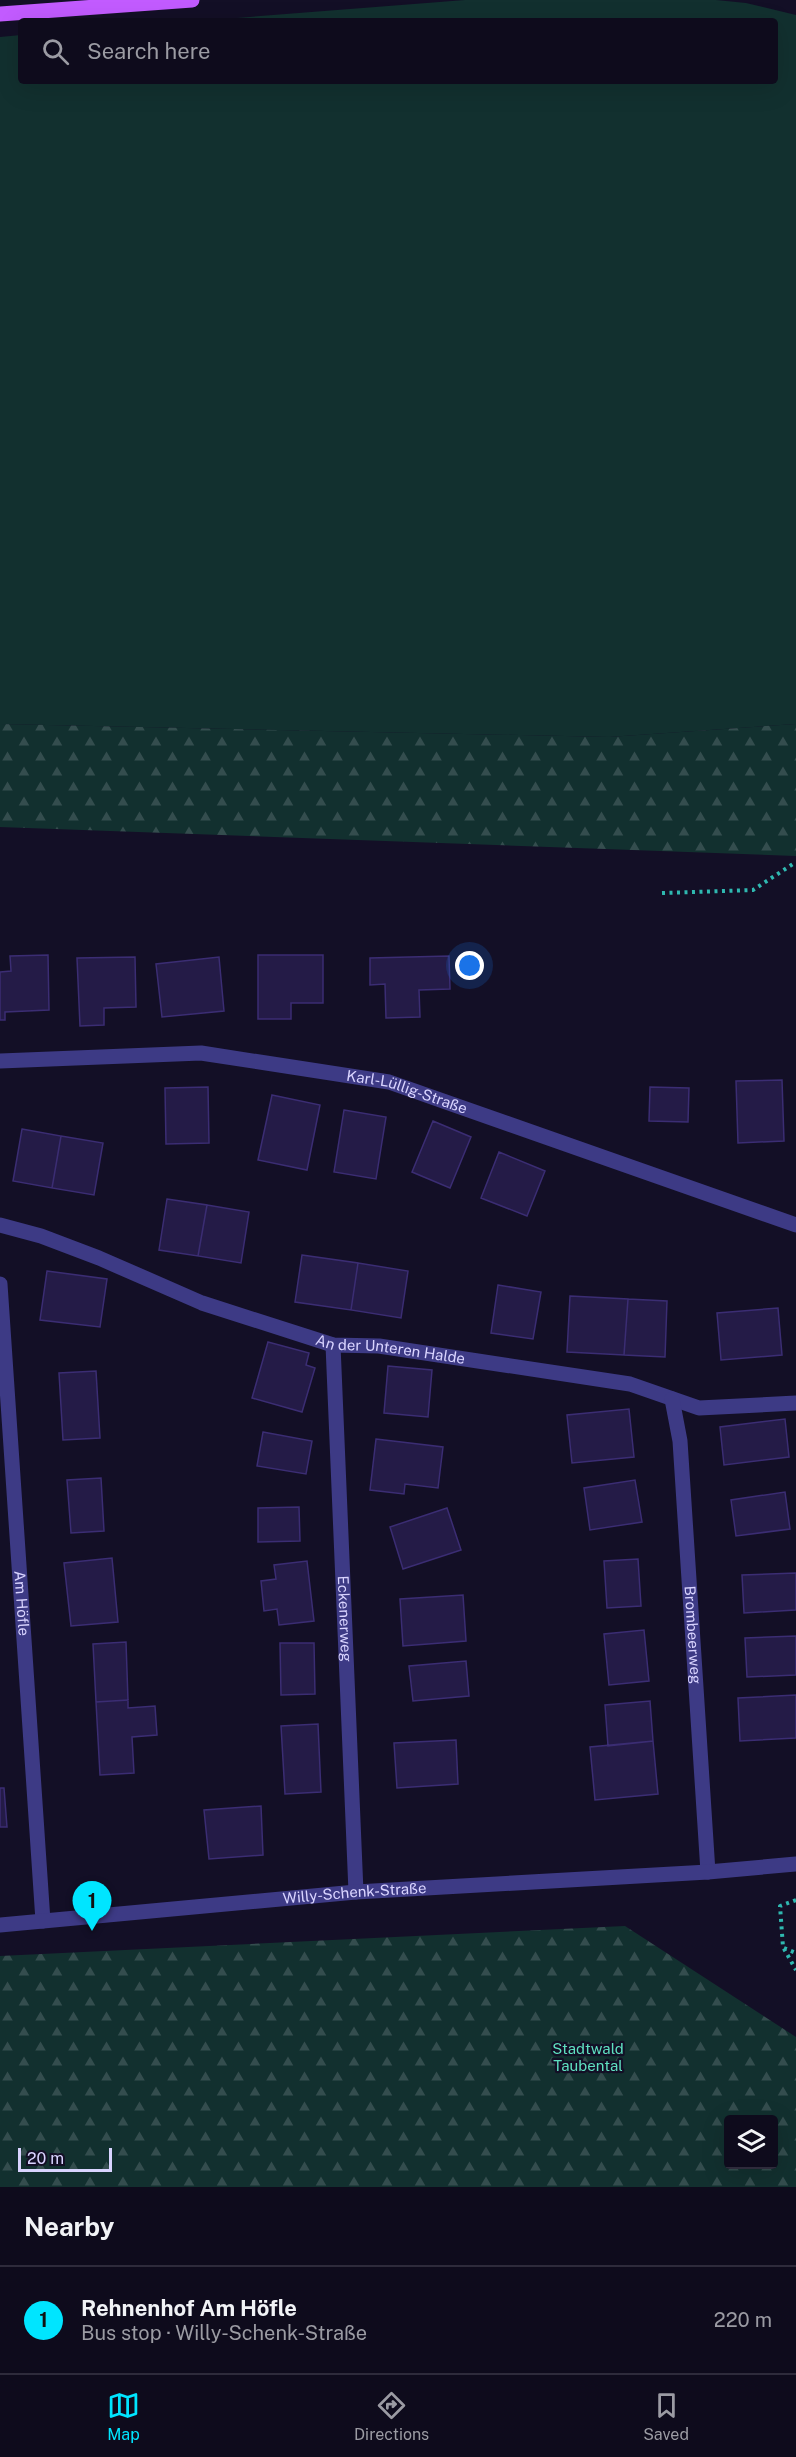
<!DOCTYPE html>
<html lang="en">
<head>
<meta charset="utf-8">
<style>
  :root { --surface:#0e0b1c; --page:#171425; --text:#f1f3f6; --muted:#9b9ba3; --line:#2e2b3b; --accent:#00e5ff }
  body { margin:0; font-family:"Public Sans",sans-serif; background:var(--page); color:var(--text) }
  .controls { position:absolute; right:18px; bottom:18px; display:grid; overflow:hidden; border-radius:6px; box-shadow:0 6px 24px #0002 }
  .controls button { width:54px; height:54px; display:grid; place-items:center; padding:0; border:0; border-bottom:2px solid var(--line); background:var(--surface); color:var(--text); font:30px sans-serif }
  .scale { position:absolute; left:18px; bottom:15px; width:94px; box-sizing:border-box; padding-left:6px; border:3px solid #d9d4ff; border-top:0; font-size:16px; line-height:21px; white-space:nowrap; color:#d9d4ff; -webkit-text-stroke:4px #130f26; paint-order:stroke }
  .you { position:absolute; left:470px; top:966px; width:21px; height:21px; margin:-15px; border:4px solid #fff; border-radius:50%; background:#1a73e8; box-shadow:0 0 0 9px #1a73e833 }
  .badge { display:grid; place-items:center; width:39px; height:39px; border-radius:50%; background:var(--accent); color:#111; font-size:20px; font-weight:700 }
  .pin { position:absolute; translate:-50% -50px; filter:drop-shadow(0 2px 3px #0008) }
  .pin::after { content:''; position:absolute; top:32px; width:21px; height:18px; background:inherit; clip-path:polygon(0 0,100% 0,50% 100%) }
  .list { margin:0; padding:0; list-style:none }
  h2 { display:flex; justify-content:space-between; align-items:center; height:78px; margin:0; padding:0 24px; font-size:26px }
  h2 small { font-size:20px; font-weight:400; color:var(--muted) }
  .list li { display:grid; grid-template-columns:39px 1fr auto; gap:18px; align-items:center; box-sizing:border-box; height:108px; padding:0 24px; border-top:2px solid var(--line) }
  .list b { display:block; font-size:22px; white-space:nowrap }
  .list p { margin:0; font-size:20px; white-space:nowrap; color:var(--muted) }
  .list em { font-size:20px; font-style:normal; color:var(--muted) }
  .icon { flex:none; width:33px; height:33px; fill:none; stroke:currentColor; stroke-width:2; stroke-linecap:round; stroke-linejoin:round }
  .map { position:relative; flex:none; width:796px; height:2187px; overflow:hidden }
  .search { position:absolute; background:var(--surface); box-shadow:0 6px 24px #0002; left:18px; right:18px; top:18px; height:66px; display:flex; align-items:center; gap:15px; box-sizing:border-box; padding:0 21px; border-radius:6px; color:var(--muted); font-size:22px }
  .sheet { height:186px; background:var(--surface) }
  nav { display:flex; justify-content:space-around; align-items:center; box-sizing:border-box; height:84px; border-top:2px solid var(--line); background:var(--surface); font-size:16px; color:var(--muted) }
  nav a { display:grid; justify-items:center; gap:3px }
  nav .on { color:var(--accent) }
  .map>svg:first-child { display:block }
  .grass { fill:#12302f }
  .forest { fill:url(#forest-firs); fill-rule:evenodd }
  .building { fill:#241b47; stroke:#3b2d73; stroke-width:1.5 }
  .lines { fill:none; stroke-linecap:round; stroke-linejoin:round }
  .path { stroke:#2fb8b0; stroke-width:4; stroke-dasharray:3 4.5; stroke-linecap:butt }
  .minor { stroke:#3d3a85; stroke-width:15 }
  .primary { stroke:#c25bff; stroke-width:15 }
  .labels { text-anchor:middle; stroke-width:4.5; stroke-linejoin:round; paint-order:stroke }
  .street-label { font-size:15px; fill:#d9d4ff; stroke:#130f26 }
  .park-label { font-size:15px; fill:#5fe0c0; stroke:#130f26 }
</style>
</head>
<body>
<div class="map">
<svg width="796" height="2187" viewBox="0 0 796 2187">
  <defs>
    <pattern id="forest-firs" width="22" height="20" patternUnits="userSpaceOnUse" patternTransform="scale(1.5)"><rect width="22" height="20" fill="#12302f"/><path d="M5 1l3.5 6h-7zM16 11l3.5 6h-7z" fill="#344d4e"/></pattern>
  </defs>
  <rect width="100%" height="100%" fill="#130f26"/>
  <!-- grass -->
  <path class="grass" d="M465,0H716L746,3L796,15V724L609,737L0,724V37L21,35V81H775V21H198Z"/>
  <!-- forest -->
  <path class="forest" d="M0,724L609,737L796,724V856L0,827Z
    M625,1926L796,2037V2187H0V1956ZM728,2120H774V2164H728Z"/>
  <!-- building -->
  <path class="building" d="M48,955L49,1010L5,1012V1020H0V972L11,971L10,956Z
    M258,955H323V1003H291V1019H258Z
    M449,956L450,989L419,990L420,1017L386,1018L385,984L370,985V958Z
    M135,957L136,1007L104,1008V1025L80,1026L77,958Z
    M219,957L224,1011L162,1017L156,964Z
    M782,1080L784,1141L738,1143L736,1081Z
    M208,1087L209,1143L166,1144L165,1088Z
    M650,1087L689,1088L688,1122L649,1121Z
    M272,1095L320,1105L307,1170L258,1160Z
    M344,1110L386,1117L376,1179L334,1172Z
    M433,1121L471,1137L450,1188L412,1172Z
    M22,1129L61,1136L52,1188L13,1181Z
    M61,1136L103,1143L94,1195L52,1188Z
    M499,1152L545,1171L527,1216L481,1198Z
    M167,1199L207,1205L198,1256L159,1250Z
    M207,1205L249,1212L241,1263L198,1256Z
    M302,1255L358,1263L351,1310L295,1302Z
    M358,1263L408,1271L401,1318L351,1310Z
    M47,1271L107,1279L100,1327L40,1320Z
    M498,1285L541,1292L533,1339L491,1333Z
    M570,1296L628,1299L624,1355L567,1352Z
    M628,1299L667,1301L665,1357L624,1355Z
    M778,1308L782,1355L721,1360L717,1313Z
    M268,1342L309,1353L306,1365L315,1368L302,1412L252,1398Z
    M388,1366L432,1370L428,1417L384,1413Z
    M96,1371L100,1438L63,1440L59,1373Z
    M629,1409L634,1457L572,1463L567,1415Z
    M785,1419L789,1457L724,1465L720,1427Z
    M263,1432L312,1441L306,1474L257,1466Z
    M376,1439L443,1447L438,1488L405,1484L404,1494L370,1490Z
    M101,1478L104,1531L71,1533L67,1480Z
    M635,1480L642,1522L590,1530L584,1488Z
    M785,1492L790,1529L736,1536L731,1500Z
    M299,1507L300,1541L258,1542V1508Z
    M447,1508L461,1550L403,1569L390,1527Z
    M112,1558L118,1622L71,1626L64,1563Z
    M638,1559L641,1606L607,1608L604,1561Z
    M307,1561L314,1621L279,1625L277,1609L264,1611L261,1581L276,1579L274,1565Z
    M796,1573V1610L744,1613L742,1575Z
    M463,1595L466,1641L403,1646L400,1599Z
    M644,1630L649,1681L609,1685L604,1634Z
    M796,1636V1675L747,1677L745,1638Z
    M126,1642L128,1700L96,1702L93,1644Z
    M280,1643H314L315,1694L281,1695Z
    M466,1661L469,1696L413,1701L409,1666Z
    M796,1695V1738L740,1741L738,1698Z
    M128,1700V1708L155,1706L157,1735L132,1737L134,1773L100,1775L96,1702Z
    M650,1701L653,1741L608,1746L605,1705Z
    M318,1724L321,1792L285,1794L281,1726Z
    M456,1740L458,1784L397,1788L394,1743Z
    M653,1741L658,1794L595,1800L590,1747Z
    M0,1788H4L7,1827H0Z
    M261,1806L263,1855L209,1859L204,1810Z"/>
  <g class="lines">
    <!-- path -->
    <path class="path" d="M662,893L753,890L796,862
      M796,1900L780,1906L783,1947L796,1970
      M784,1948L796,1953"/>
    <!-- minor -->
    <g class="minor">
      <path id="s1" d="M0,1061L201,1053L389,1082L796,1225"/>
      <path id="s2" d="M0,1225L41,1236L99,1258L202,1303L333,1345L379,1346L630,1384L699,1408L796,1403"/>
      <path id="s3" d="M0,1284L43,1921"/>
      <path id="s4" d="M333,1345L356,1892"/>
      <path id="s5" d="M672,1399L680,1441L708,1872"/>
      <path id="s6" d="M0,1925L356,1892L708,1872L796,1864"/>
    </g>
    <!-- primary -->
    <path class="primary" d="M0,14L192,0"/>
  </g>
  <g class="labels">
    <!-- street labels -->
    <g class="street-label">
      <text dy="5" stroke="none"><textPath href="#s1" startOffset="411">Karl-Lüllig-Straße</textPath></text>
      <text dy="5" stroke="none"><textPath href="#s2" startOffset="412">An der Unteren Halde</textPath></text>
      <text dy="5" stroke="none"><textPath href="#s3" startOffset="320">Am Höfle</textPath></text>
      <text dy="5" stroke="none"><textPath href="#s4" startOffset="274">Eckenerweg</textPath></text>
      <text dy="5" stroke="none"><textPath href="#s5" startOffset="237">Brombeerweg</textPath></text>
      <text dy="5" stroke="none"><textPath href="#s6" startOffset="356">Willy-Schenk-Straße</textPath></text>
    </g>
    <!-- park labels -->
    <g class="park-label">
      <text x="588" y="2054">Stadtwald<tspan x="588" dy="17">Taubental</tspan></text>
    </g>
  </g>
</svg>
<div class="controls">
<button><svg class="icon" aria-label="layers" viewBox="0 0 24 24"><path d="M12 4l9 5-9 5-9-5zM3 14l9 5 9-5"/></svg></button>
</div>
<div class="scale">20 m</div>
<div class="you"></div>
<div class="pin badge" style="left:92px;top:1931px">1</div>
<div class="search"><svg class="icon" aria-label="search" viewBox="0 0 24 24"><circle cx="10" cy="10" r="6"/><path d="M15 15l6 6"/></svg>Search here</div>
</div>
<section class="sheet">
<h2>Nearby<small></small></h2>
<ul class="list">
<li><span class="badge">1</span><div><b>Rehnenhof Am Höfle</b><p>Bus stop · Willy-Schenk-Straße</p></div><em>220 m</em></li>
</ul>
</section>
<nav>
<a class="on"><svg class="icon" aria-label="map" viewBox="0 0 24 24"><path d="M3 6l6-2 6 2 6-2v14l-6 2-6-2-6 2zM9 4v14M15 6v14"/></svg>Map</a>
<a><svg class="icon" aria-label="directions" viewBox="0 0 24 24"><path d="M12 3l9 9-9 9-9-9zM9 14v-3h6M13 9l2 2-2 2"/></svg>Directions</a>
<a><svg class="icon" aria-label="saved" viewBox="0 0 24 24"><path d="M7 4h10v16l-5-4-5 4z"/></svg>Saved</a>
</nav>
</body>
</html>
